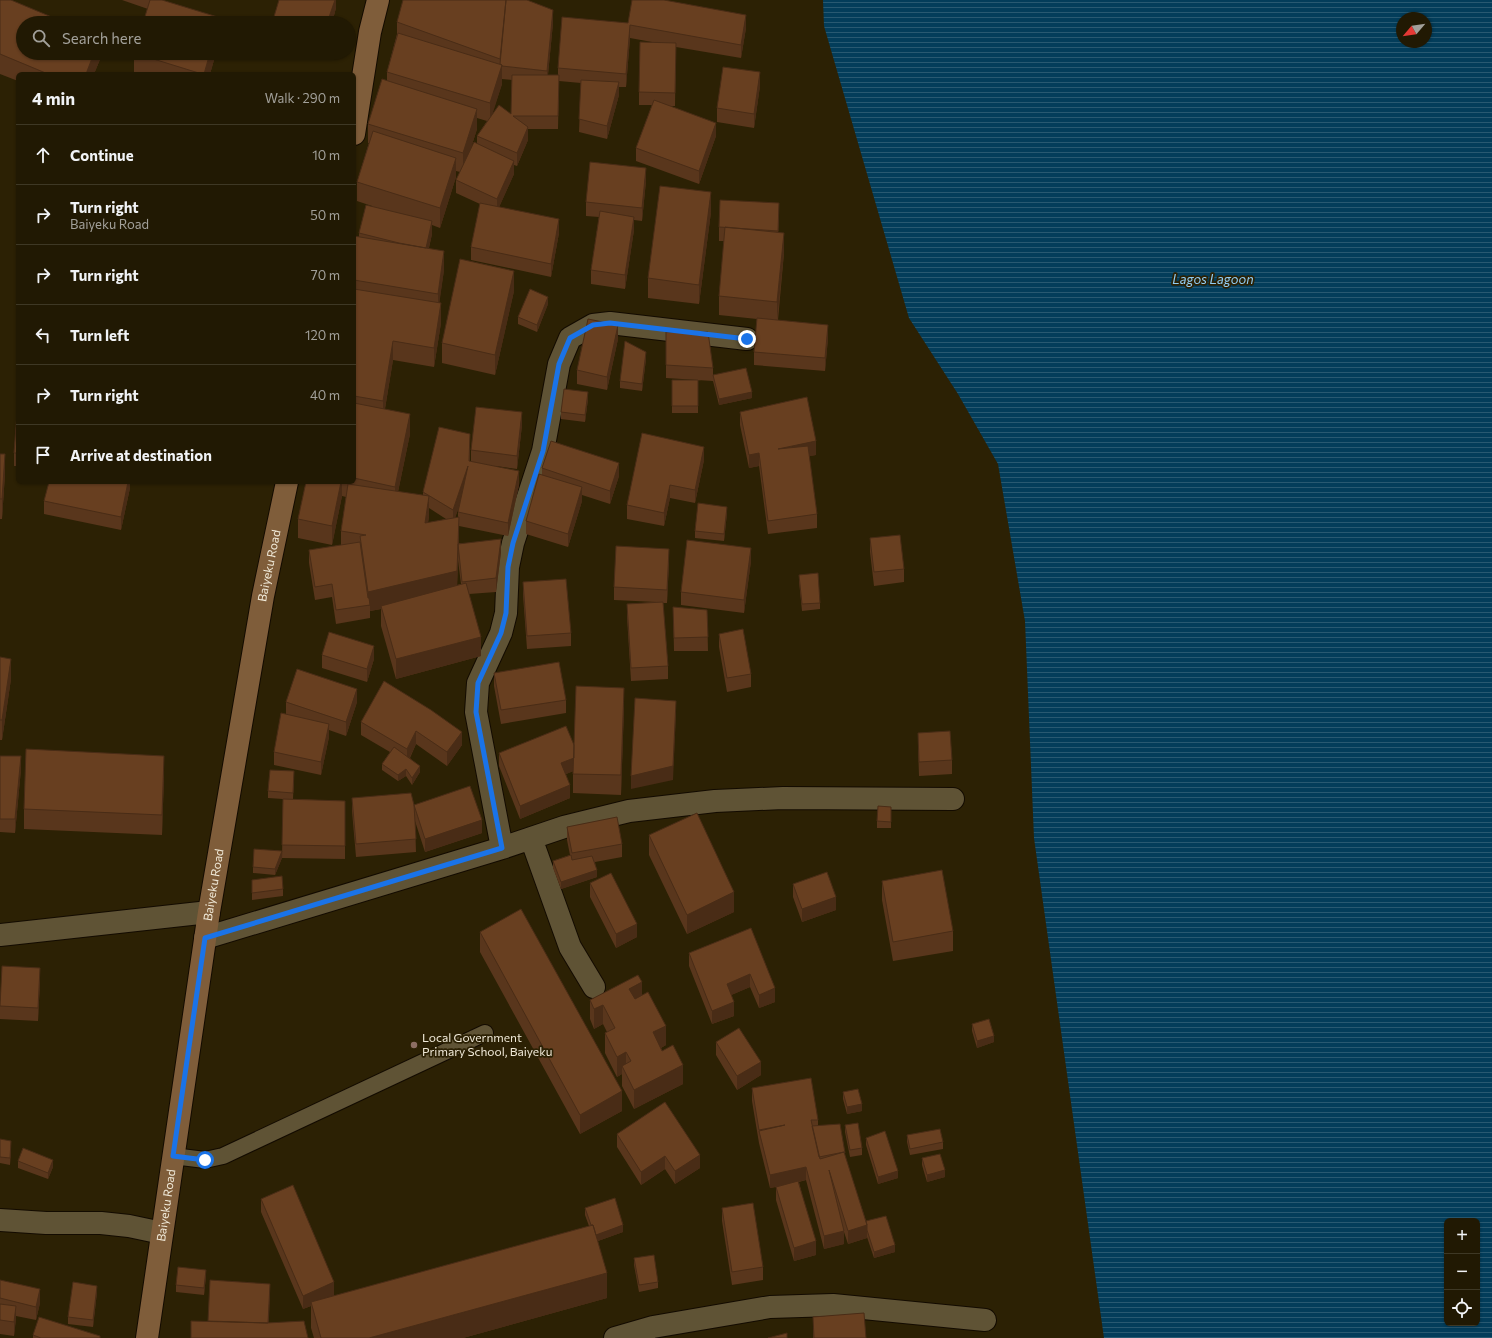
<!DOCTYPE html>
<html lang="en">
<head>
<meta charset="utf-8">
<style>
  :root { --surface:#211903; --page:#29220d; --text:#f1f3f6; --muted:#a2a09a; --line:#3e3825 }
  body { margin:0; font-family:Commissioner,sans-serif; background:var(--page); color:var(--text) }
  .controls { position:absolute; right:12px; bottom:12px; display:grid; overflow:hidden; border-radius:6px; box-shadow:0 1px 3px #0004 }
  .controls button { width:36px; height:36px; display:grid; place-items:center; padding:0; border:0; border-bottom:1px solid var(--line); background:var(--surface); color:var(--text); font:20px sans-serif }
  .compass { position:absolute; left:1396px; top:12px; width:36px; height:36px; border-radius:50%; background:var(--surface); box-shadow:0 1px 3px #0004; rotate:241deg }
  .stop { position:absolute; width:12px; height:12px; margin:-9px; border:3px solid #1a73e8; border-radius:50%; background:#fff }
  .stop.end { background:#1a73e8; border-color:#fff; box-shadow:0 1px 4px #0008 }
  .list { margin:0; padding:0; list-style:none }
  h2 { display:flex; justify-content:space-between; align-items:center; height:52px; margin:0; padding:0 16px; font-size:17px }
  h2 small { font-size:13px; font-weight:400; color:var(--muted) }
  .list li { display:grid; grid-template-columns:26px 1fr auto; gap:12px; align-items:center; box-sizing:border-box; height:60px; padding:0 16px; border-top:1px solid var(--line) }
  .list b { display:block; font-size:15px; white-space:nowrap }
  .list p { margin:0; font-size:13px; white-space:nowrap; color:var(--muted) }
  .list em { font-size:13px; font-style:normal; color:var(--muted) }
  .icon { flex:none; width:22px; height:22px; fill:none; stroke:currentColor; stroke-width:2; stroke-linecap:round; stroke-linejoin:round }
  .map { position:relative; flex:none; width:1492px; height:1338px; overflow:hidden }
  .search { position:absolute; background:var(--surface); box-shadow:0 1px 3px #0004; left:16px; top:16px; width:340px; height:44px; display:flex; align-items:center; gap:10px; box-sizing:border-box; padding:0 14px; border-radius:22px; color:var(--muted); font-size:15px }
  .panel { position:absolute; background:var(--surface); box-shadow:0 1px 3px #0004; left:16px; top:72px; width:340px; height:412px; border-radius:6px }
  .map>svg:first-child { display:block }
  .water { fill:url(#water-rules); fill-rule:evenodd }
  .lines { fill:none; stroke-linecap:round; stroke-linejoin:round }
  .lane-casing { stroke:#130b00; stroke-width:18 }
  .street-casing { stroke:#130b00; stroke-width:24 }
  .secondary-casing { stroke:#130b00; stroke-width:24 }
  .lane { stroke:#5f5335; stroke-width:16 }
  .street { stroke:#5f5335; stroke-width:22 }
  .secondary { stroke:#7f5d3a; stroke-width:22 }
  .wall { fill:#59361c; fill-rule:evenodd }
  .shaded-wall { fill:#492c16 }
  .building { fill:#683f20; stroke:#492c16 }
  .route { stroke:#1a73e8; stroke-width:5 }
  .education-dot { fill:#8d6e63; stroke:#2c2104; stroke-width:1.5 }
  .labels { text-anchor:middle; stroke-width:3.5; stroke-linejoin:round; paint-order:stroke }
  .street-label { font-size:12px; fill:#f0e9d8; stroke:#2c2104 }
  .poi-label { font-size:12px; fill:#f0e9d8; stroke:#2c2104; text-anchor:start }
  .water-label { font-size:13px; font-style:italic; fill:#91cdf4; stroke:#2c2104 }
</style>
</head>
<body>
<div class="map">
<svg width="1492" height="1338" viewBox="0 0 1492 1338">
  <defs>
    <pattern id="water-rules" width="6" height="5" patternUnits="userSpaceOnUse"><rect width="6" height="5" fill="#033d5a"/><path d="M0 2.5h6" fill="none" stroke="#285971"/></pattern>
  </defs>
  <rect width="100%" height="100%" fill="#2c2104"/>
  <!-- water -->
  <path class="water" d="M823,0H1492V1338H1104L1034,838L1025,621L998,464L958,394L909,318L824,26ZM1402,18H1426V42H1402ZM1447,1221H1477V1323H1447Z"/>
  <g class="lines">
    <defs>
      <path id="lane" d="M173,1156L205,1160L223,1156L485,1033"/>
      <path id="street" d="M531,838L570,947L594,987
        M502,848L476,712L478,683L501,633L506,613L508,567L513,543L543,451L559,364L570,338L593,325L610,323L747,339
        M0,935L209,912
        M205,938L502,848L564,827L629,811L715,801L783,798L953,799
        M0,1220L46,1223H101L129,1226L162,1233
        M615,1338L653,1327L770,1307L833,1305L985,1320"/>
      <g id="secondary">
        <path d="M354,134L370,32L378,0"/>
        <path id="s1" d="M147,1338L209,912L263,596L287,482"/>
      </g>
    </defs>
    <!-- lane casing -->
    <use href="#lane" class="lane-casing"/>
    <!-- street casing -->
    <use href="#street" class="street-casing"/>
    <!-- secondary casing -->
    <use href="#secondary" class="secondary-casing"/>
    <!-- lane -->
    <use href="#lane" class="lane"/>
    <!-- street -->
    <use href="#street" class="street"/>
    <!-- secondary -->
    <use href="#secondary" class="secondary"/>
  </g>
  <!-- wall -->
  <path class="wall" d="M0,0L101,53V57L94,74H18V81L0,74Z
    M122,0H162L221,23L148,9Z
    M336,0V8L332,23H273V20Z
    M397,22L553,23L548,75H558V68L628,23L746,28L741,58L676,47L675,106H670L716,136L699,184L636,161V148L652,105H639V92L652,42L630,38L626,87H619V95L607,139L579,132L581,83L559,81L558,129H528V140L517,166L514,165V174L499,207L559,233L551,277L471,260V247L480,204L456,193V180L460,172L456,171V177L440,228L432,225V234L429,248L444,270L439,303L441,323L434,367L393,360L385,409L410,434L398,492L423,496V492L470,447V461H471V450L522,425L517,469L496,466L519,485L508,536L459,526V543L501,552L496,592L469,594L481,656L396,679L381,626V609L370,611V618L336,624L332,597L315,600L309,563V550L341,545V531L346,497L342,496L332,545L298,538V519L306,482H354V236L359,237V233L372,206L357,201V182L369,143H368V124L387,80V72L397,34ZM502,79L512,80L511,114H492L502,84ZM477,118L487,121L477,136V143L470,151L477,129ZM461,501L458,512V517L455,518ZM429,508L446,519L428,523L429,516ZM458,560L461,584L457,585Z
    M134,53H216L210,74H138L134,73Z
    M760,86L754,128L717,122V108Z
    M646,181L642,221L634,220V230L625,289L591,284V270L599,217L586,216V202Z
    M711,212L699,304L648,298V278Z
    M779,216L778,233L784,253L778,320L828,338L825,371L754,365V352L757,319L719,315V296L724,241H719V227Z
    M514,291L495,375L442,363V343Z
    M548,304L537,332L518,324V317Z
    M666,332L713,368V375L752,398L719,405L713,381L666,378Z
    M618,339L607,390L577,384V370Z
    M646,359L642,391L620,388V381Z
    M672,380H698V413H672Z
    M588,399L585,422L561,419V412Z
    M18,400V466H14V453Z
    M740,412L816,455L809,456L817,514V528L768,534L759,466L749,468L740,425Z
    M0,454L5,474L2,519H0Z
    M704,460L695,503L670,498L664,526L627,519V505Z
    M542,468L619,476L610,504L582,495V501L568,547L526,534V521L542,475Z
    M130,482V488L121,530L44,514V501Z
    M727,513L724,541L695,538V531Z
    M870,538L904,569V582L874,586L870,552Z
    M751,561L744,613L681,605V592Z
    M669,562L667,603H663L668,666V679L631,681L627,617V604L656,602L614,600V587Z
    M799,575L820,603V609L802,611L799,581Z
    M523,582L571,633V646L527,649L523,595Z
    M673,607L707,610L708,651H674Z
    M719,634L751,674V687L727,692L719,647Z
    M322,655L374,659L367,682L322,668Z
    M0,657L11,679L2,740H0Z
    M494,673L566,700V713L501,724L494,686Z
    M384,681L462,745L447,766L416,744L410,758L420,772L412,785L406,776L398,781L382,770V764L390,752L361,735V722Z
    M286,702H357L346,736L329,730V737L321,775L274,765V752L286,715Z
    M624,707L621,795L573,793V771L566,774L570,798L520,819L499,766V753L574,745Z
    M918,733L952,760V774L919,776L918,746Z
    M0,756L21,769L15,833L0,832Z
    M164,775L162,835L24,829V809Z
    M294,778L293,799L345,801V859L282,858L283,799L268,798V791Z
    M352,798L414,805L482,833L425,852L415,821L416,852L356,857L352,811Z
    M891,807V828H877V821Z
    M567,827L622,844V857L595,862L597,877L561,889L553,868V861L570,855L567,840Z
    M649,835L734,912L687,934L649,855Z
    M282,858L275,875L253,873V867Z
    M252,880L283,889V896L252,900Z
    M882,881L953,931V951L893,961L882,900Z
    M590,883L637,937L616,948L590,897Z
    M793,884L836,910L802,922L793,897Z
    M751,928L775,1002L759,1008L750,987L731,995L734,1016L712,1024L689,966V953Z
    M480,932L622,1111L580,1134L480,952Z
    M40,981L38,1021L0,1019V1001Z
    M642,996L666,1045L661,1048L683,1084L634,1109L622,1086V1074L617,1077L605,1053V1033L607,1032L603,1024L594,1029L590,1019V1000Z
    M972,1024L994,1042L977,1048L972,1031Z
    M716,1042L761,1075L737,1090L716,1055Z
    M752,1088L818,1120V1126L845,1153V1157L866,1221L895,1252L874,1258L867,1237V1238L848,1244L843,1229L844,1244L824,1249L806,1180L799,1182L816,1255L794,1261L776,1200V1187L770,1188L759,1143L752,1101Z
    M843,1092L862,1111L847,1114L843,1099Z
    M845,1125L862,1148V1155L850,1157L845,1132Z
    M617,1134L700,1168L675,1184L665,1169L641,1185L617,1147Z
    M907,1135L943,1142V1149L910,1155L907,1142Z
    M866,1138L898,1178L878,1184L866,1145Z
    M0,1139L11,1147L10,1165L0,1163Z
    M922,1158L945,1177L927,1182L922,1165Z
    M18,1161L53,1167L48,1179L18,1168Z
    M261,1199L334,1296L589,1226L585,1215V1208L623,1232L598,1241L607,1298L463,1338H314L311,1328V1306L303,1309L261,1212Z
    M722,1208L763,1267V1280L732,1285L722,1221Z
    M634,1258L658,1282V1288L639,1292L634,1265Z
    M206,1276L204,1295L176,1292V1285Z
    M0,1280L40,1303L36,1320L16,1316L14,1336L0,1334Z
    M97,1292L93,1327L68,1324V1317Z
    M813,1317L866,1338H813Z
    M33,1335L100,1338H33Z"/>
  <!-- shaded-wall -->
  <path class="shaded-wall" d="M335,0H336V8L332,23H327Z
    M506,0L502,65V84L490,122V103L500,66V59Z
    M553,10V23L547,84V71Z
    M746,15V28L741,58V45Z
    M630,25V38L626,87V74Z
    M94,53H101V57L94,74H86Z
    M210,53H216L210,74H204Z
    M760,72V86L754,128V114Z
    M619,82V95L607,139V126Z
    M477,109V129L463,173V153Z
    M716,123V136L699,184V171Z
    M528,127V140L517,166V153Z
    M456,158V177L440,228V208Z
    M514,161V174L497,212V199Z
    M646,168V181L642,221V208Z
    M711,192V212L699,304V285Z
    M779,203V216L778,244V231Z
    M634,217V230L625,289V275Z
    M559,219V233L551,277V264Z
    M432,221V234L425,263V250Z
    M784,233V253L777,321V302Z
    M444,251V270L438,313V294Z
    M514,271V291L495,375V355Z
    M548,297V304L537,332V325Z
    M441,303V323L434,367V348Z
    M618,325V339L607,390V377Z
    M828,325V338L825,371V358Z
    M393,341V360L383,420V401Z
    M646,352V359L642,391V384Z
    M588,392V399L585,422V415Z
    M752,392V398L719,405V399Z
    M522,412V425L517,469V456Z
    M410,414V434L395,506V487Z
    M470,434V447L469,474V461Z
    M816,441V455L778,462V449Z
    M704,447V460L695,503V490Z
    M759,453V466L749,468V455Z
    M5,454V474L2,519V499Z
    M619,463V476L610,504V491Z
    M468,466V479L453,524V510Z
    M519,471V485L508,536V523Z
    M128,482H130V488L121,530V517Z
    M341,482H342V496L332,545V526Z
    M670,485V498L664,526V513Z
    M582,487V501L568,547V534Z
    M429,496V516L425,543V523Z
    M727,507V513L724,541V534Z
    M459,517V537L457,591L381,606V609L370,611V605L368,606V592Z
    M501,539V552L496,592V578Z
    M751,548V561L744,613V600Z
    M669,549V562L667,603V590Z
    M481,637V656L396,679V659Z
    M374,646V659L367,682V669Z
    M11,659V679L2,740V720Z
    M624,688V707L621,795V775Z
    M357,689V702L346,736V722Z
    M676,701V714L673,780L631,789V776Z
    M329,724V737L321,775V762Z
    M416,731V744L407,763V749Z
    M462,732V745L447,766V752Z
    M21,756V769L15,833V819Z
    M164,756V775L162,835V815Z
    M574,758V771L561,776V763Z
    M420,766V772L412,785V778Z
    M406,769V776L398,781V775Z
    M570,785V798L520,819V806Z
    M482,820V833L425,852V839Z
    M282,851V858L275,875V869Z
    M597,870V877L561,889V882Z
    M734,892V912L687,934V915Z
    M836,897V910L802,922V909Z
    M637,924V937L616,948V934Z
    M40,968V981L38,1021V1008Z
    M750,974V987L727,997V984Z
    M642,982V1002L629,1009V989Z
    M775,988V1002L759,1008V995Z
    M734,1002V1016L712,1024V1011Z
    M603,1005V1024L594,1029V1009Z
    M666,1026V1045L653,1052V1032Z
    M994,1036V1042L977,1048V1041Z
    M626,1052V1072L622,1066V1074L617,1077V1057Z
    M761,1062V1075L737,1090V1076Z
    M683,1065V1084L634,1109V1090Z
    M622,1091V1111L580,1134V1115Z
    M862,1104V1111L847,1114V1107Z
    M11,1141V1147L10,1165V1158Z
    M700,1155V1168L675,1184V1171Z
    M665,1156V1169L641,1185V1172Z
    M53,1160V1167L48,1179V1173Z
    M806,1167V1180L770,1188V1175Z
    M945,1170V1177L927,1182V1175Z
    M898,1171V1178L878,1184V1177Z
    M623,1225V1232L595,1242V1235Z
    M867,1225V1238L848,1244V1231Z
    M844,1231V1244L824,1249V1236Z
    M816,1241V1255L794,1261V1248Z
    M895,1245V1252L874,1258V1252Z
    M206,1270V1276L204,1295V1288Z
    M607,1273V1298L463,1338H369Z
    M334,1282V1296L311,1302V1306L303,1309V1296Z
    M270,1284V1298L268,1338L267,1329Z
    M97,1286V1292L93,1327V1320Z
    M40,1289V1303L36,1320V1307Z
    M16,1306V1320L14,1336V1322Z"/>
  <!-- building -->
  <path class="building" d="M0,0H11L66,23H23V53H94L86,74H48L0,54Z
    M150,0H162L221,18L220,23H143Z
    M279,0H335L327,23H281L273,20Z
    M403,0H506L500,59L397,22Z
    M506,0H527L553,10L547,71L502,66V65L500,64Z
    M632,0H664L746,15L741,45L630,25L626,74L558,68L562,17L628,23Z
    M398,33L502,65L490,103L387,72Z
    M640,42L676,43L675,93L639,92Z
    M134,53H210L204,74H202Z
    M723,67L760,72L754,114L717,108Z
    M512,75H559L558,116H513L528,127L517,153L477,136L499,105L511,114Z
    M382,79L477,109L463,153L368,124Z
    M581,80L619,82L607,126L579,119Z
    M654,100L716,123L699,171L636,148Z
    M373,131L456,158L440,208L357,182Z
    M474,142L514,161L497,199L456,180Z
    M590,162L646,168L642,208L586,202Z
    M660,186L711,192L699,285L648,278Z
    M720,200L779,203L778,231L719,227Z
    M480,203L559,219L551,264L471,247Z
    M366,205L432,221L426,248L399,243L359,233Z
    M600,211L634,217L625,275L591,270Z
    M725,227L784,233L777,302L719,296Z
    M354,236L444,251L438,294L354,280Z
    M460,259L514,271L495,355L442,343Z
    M354,289L441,303L434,348L393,341L383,401L354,396Z
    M530,289L548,297L537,325L518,317Z
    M757,318L828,325L825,358L754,352Z
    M588,319L618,325L607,377L577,370Z
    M666,332H708L713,368L666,365Z
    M625,341L646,352L642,384L620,381Z
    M746,368L752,392L719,399L713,375Z
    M672,380H698V406H672Z
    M564,389L588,392L585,415L561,412Z
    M807,397L816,441L778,449L808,446L817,514L768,521L759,453L749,455L740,412Z
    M18,400V453H14Z
    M354,403L410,414L395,487L354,478Z
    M476,407L522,412L517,456L471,450Z
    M439,427L470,434L469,461L519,471L508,523L458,512L468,466L453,510L423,492Z
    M642,433L704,447L695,490L670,485L664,513L627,505Z
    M551,441L619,463L610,491L542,468Z
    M0,454H5L2,499H0Z
    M539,474L582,487L568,534L526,521Z
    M49,482H128L121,517L44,501Z
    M306,482H341L332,526L298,519Z
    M348,484L429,496L425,523L459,517L457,571L368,592L360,536L366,535L341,531Z
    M698,503L727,507L724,534L695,531Z
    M900,535L904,569L874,572L870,538Z
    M501,539L496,578L462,582L458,544Z
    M687,540L751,548L744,600L681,592Z
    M360,542L368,598H369L370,605L336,610L332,584L315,587L309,550Z
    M616,546L669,549L667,590L614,587Z
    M818,573L820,603L802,604L799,575Z
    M566,579L571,633L527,636L523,582Z
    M466,583L481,637L396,659L381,606Z
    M663,602L668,666L631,668L627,604Z
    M673,607L707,610L708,637L674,638Z
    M743,629L751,674L727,678L719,634Z
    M329,632L374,646L367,669L322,655Z
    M0,657L11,659L2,720H0Z
    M559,662L566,700L501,710L494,673Z
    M297,669L357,689L346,722L286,702Z
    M384,681L431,710L462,732L447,752L416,731L407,749L361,722Z
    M576,686L624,688L621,775L573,774Z
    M635,698L676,701L673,766L631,776Z
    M281,713L329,724L321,762L274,752Z
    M566,726L574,745V758L561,763L570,785L520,806L499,753Z
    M950,731L952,760L919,762L918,733Z
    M394,747L420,766L412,778L406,769L398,775L382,764Z
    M26,749L164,756L162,815L24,809Z
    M0,756H21L15,819H0Z
    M270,770L294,771L293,793L268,791Z
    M470,786L482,820L425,839L414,805L416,839L356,844L352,798L411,793L414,805Z
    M283,799L345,801V846L282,845Z
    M878,806L891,807V822L877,821Z
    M697,813L734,892L687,915L649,835Z
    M617,817L622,844L572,853L567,827Z
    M254,849L282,851L275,869L253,867Z
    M571,855L572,860L592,856L597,870L561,882L553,861Z
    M942,870L953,931L893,942L882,881Z
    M827,872L836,897L802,909L793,884Z
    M611,873L637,924L616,934L590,883Z
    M282,876L283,889L252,893V880Z
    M521,909L622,1091L580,1115L480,932Z
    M751,928L775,988L759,995L750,974L727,984L734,1002L712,1011L689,953Z
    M2,966L40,968L38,1008L0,1006Z
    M638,975L642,982L629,989L635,999L648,992L666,1026L653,1032L662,1051L673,1045L683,1065L634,1090L622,1066L631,1061L626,1052L617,1057L605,1033L615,1028L603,1005L594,1009L590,1000Z
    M989,1019L994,1036L977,1041L972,1024Z
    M739,1028L761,1062L737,1076L716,1042Z
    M811,1078L818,1120H811L820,1159L844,1152L867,1225L848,1231L829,1170L844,1231L824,1236L806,1167L770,1175L759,1131L785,1125L759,1130L752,1088Z
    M858,1089L862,1104L847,1107L843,1092Z
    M665,1102L700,1155L675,1171L665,1156L641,1172L617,1134Z
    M858,1123L862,1148L850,1150L845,1125Z
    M840,1124L845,1153H844V1152L819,1157L812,1126Z
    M940,1129L943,1142L910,1149L907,1135Z
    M885,1131L898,1171L878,1177L866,1138Z
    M0,1139L11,1141L10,1158L0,1157Z
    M23,1148L53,1160L48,1173L18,1161Z
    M940,1154L945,1170L927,1175L922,1158Z
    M798,1181L816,1241L794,1248L776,1187Z
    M293,1185L334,1282L303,1296L261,1199Z
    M615,1198L623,1225L596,1235L593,1225H591L585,1208Z
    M753,1203L763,1267L732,1272L722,1208Z
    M886,1216L895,1245L874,1252L867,1230V1225L866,1221Z
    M593,1225L607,1273L369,1338H321L311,1302Z
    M654,1255L658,1282L639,1285L634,1258Z
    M178,1267L206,1270L204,1288L176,1285Z
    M0,1280L40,1289L36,1307L0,1298Z
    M210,1280L270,1284L268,1323L208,1321Z
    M73,1282L97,1286L93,1320L68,1317Z
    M0,1304L16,1306L14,1322L0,1320Z
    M864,1313L866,1338H814L813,1317Z
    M39,1317L100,1336V1338H41L33,1335Z
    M191,1321L267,1323L304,1321L308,1338H191Z
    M787,1333V1338H768Z"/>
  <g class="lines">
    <!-- route -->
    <path class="route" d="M205,1160L173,1156L205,938L502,848L476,712L478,683L501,633L506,613L508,567L513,543L543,451L559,364L570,338L593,325L610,323L747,339"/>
  </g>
  <!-- markers -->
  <circle class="education-dot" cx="414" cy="1045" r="4"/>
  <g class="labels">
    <!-- street labels -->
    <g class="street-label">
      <text dy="4" stroke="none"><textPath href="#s1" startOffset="782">Baiyeku Road</textPath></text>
      <text dy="4" stroke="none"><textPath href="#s1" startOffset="458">Baiyeku Road</textPath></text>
      <text dy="4" stroke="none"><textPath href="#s1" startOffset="134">Baiyeku Road</textPath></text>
    </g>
    <!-- poi labels -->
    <g class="poi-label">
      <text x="422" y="1042">Local Government<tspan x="422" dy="14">Primary School, Baiyeku</tspan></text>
    </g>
    <!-- water labels -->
    <g class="water-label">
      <text x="1213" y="284">Lagos Lagoon</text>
    </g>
  </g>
</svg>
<div class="controls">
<button>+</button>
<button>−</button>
<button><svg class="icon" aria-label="locate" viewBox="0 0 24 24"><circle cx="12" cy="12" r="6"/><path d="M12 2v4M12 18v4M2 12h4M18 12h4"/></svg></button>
</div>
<svg class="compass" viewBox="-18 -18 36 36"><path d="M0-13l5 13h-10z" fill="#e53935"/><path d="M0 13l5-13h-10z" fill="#a2a09a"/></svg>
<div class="stop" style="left:205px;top:1160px"></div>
<div class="stop end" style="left:747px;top:339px"></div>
<div class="search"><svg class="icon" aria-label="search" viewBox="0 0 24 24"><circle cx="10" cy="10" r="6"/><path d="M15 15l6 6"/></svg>Search here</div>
<section class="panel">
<h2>4 min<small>Walk · 290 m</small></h2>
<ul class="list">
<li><svg class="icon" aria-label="ahead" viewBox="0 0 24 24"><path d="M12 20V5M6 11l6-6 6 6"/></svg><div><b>Continue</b></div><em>10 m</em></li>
<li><svg class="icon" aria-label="right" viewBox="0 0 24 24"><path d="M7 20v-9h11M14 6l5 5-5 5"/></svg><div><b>Turn right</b><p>Baiyeku Road</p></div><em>50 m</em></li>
<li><svg class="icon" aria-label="right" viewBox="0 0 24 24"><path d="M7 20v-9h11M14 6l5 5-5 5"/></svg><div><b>Turn right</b></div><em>70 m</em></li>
<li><svg class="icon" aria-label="left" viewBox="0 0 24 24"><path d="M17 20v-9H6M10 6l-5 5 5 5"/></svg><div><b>Turn left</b></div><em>120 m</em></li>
<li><svg class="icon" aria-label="right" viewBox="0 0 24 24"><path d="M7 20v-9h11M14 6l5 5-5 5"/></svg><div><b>Turn right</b></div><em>40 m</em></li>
<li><svg class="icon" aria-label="arrive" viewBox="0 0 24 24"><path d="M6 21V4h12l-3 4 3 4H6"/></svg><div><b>Arrive at destination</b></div></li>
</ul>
</section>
</div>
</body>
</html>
